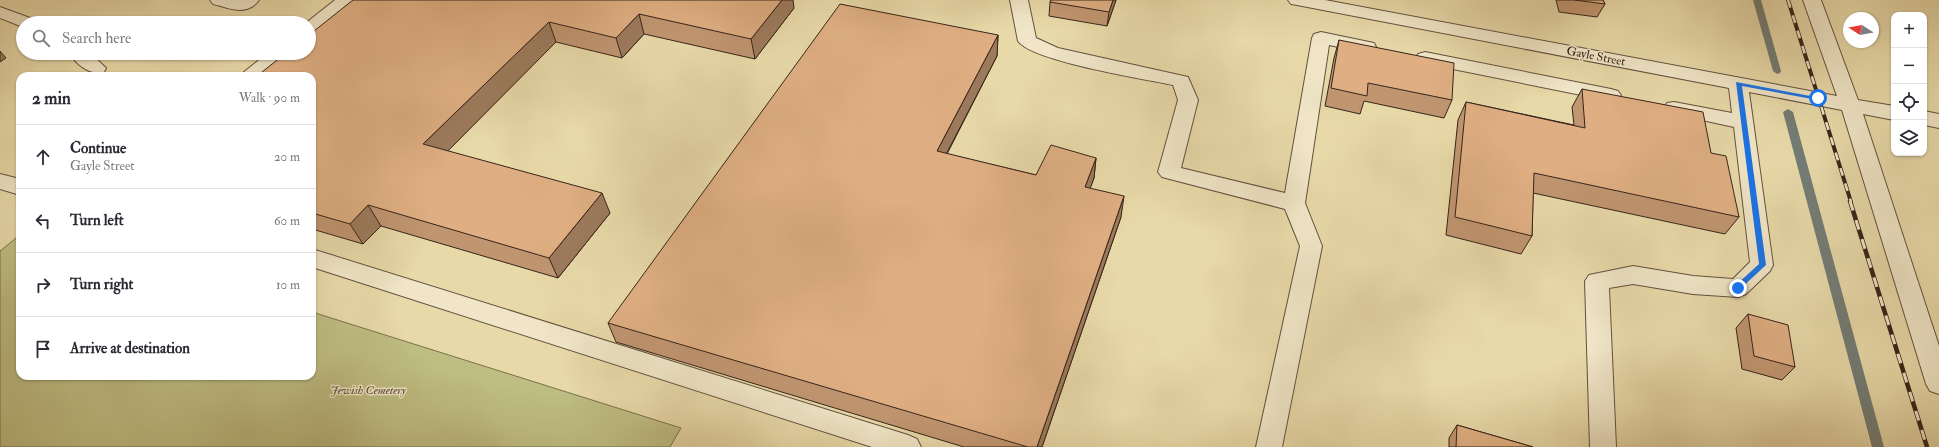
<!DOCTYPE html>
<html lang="en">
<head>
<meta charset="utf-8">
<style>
  :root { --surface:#fff; --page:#f7f7f7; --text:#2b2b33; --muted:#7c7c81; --line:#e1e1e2 }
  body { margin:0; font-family:"IM FELL Double Pica",serif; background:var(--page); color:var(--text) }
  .controls { position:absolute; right:12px; top:12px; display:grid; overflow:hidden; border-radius:8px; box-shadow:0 1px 3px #0004 }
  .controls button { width:36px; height:36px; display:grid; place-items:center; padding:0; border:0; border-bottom:1px solid var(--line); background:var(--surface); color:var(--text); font:20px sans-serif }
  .compass { position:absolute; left:1843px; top:12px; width:36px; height:36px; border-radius:50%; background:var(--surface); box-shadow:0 1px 3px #0004; rotate:281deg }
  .stop { position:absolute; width:12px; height:12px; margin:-9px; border:3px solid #1a73e8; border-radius:50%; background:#fff }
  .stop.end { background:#1a73e8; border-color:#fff; box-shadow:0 1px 4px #0008 }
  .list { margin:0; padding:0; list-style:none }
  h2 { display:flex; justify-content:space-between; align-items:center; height:52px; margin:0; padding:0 16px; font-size:17px }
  h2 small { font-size:13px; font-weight:400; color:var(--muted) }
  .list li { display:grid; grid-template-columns:26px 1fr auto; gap:12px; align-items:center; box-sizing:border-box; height:64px; padding:0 16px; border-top:1px solid var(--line) }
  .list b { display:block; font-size:15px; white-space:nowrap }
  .list p { margin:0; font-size:13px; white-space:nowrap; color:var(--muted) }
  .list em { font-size:13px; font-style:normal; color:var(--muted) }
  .icon { flex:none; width:22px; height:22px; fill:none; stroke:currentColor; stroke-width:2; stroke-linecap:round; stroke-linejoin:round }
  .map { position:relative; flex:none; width:1939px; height:447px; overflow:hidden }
  .search { position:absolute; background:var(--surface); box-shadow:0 1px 3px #0004; left:16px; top:16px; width:300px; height:44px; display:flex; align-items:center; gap:10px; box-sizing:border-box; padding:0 14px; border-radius:22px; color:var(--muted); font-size:15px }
  .panel { position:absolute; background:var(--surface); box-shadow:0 1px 3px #0004; left:16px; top:72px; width:300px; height:308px; border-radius:12px }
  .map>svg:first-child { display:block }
  .green { fill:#bebd82; stroke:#7a704e }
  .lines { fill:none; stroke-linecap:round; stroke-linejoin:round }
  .stream { fill:#737d76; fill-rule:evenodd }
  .minor-casing { stroke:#63513e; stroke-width:2 }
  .minor { fill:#f0e6c7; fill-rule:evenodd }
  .rail-far1-casing { stroke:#37241a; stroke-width:4 }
  .rail-casing { stroke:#37241a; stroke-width:4.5 }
  .rail-far1 { stroke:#f0e6c7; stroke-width:2.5; stroke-dasharray:8; stroke-linecap:butt }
  .rail { stroke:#f0e6c7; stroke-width:3; stroke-dasharray:10; stroke-linecap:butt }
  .wall { fill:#c09671; stroke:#37241a }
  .shaded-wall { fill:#9c7a5c; stroke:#37241a }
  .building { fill:#dfaf83; stroke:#37241a }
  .route { fill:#1a73e8 }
  .labels { text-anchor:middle; stroke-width:3; stroke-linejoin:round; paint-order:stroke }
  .street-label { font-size:12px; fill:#37241a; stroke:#f0e6c7 }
  .park-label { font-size:12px; font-style:italic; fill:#594a34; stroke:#f0e6c7 }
</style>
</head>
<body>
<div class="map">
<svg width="1939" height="447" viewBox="0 0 1939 447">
  <rect width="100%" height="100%" fill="#e8d9a9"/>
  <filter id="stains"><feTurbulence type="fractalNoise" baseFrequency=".005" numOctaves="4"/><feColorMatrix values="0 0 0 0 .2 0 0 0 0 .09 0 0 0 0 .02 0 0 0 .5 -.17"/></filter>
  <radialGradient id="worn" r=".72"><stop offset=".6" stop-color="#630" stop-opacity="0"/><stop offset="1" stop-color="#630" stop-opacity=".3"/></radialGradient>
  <!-- green -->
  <path class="green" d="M20,235V376H312V312L681,428L670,447H0V251Z"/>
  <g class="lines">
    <!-- stream -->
    <path class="stream" d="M1753,0H1761L1781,71L1780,73L1777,74L1773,71Z
      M1788,109L1793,112L1884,447H1872L1783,112Z"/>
    <defs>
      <path id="minor" d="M210,0H259C247,17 229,8 213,4Z
        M335,0H355L315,34L309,36V23H306Z
        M1010,0H1028L1036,38L1058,48L1188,77L1198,100L1181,168L1285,193L1312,38L1314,34L1321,32L1374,43L1376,47L1374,51L1367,53L1329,45L1305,203L1322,246L1282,447H1256L1300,246L1285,209L1162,177L1158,172L1178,100L1173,85C1145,79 1031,61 1018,41Z
        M1288,0H1325L1837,96L1803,0H1821L1858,100L1894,106V120L1863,114L1939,346V394L1930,391L1926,384L1842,110L1749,92L1773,265L1770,271L1746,294L1738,297L1693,294L1633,284L1609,288L1616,447H1590L1585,281L1589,275L1633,266L1693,276L1733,279L1750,262L1734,127L1674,114L1667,113L1664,108L1667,103L1674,102L1732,113L1729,88L1297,5L1291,4Z
        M0,7L33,19L36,23H23V27L0,18Z
        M1425,52L1611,89L1618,91L1621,95L1618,99L1611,101L1418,62L1416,58L1418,54Z
        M69,53H90L106,68L104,72C90,76 76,64 69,53Z
        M268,53H289L263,76H241L244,72Z
        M1924,111L1939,114V128L1924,125Z
        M0,174L20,179V195L0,189Z
        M312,249L908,435L917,439L921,447H872L312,267Z"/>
    </defs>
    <!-- minor casing -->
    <use href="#minor" class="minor-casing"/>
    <!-- minor -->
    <use href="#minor" class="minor"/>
    <defs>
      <path id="rail-far1" d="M1788,0L1851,202"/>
      <path id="rail" d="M1850,201L1927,447"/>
    </defs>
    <!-- rail-far1 casing -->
    <use href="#rail-far1" class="rail-far1-casing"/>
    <!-- rail casing -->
    <use href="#rail" class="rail-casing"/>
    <!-- rail-far1 -->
    <use href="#rail-far1" class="rail-far1"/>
    <!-- rail -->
    <use href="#rail" class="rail"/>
  </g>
  <!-- wall -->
  <path class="wall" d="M353,0L794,8L755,59L644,34L622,58L556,42L447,151L610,213L558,278L381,226L363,244L312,229V76Z
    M1051,0H1116L1107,26L1049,16L1050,2Z
    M1556,0H1603L1605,4L1597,17L1559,12Z
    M998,35L997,56L947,154L1036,175L1096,158L1094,178L1090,188L1121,217L1042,447H964L616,342L608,323Z
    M1339,40L1452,100L1444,118L1364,101L1360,114L1325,106L1334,58Z
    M1582,89L1711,153L1739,217L1725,234L1533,193L1532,236L1521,254L1446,235L1458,120L1466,102L1574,125L1572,107Z
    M1748,314L1795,367L1782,380L1742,369L1736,328Z
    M1457,425L1533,447H1449V438Z"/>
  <!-- shaded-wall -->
  <path class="shaded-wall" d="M782,0H793L794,8L755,59L751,39Z
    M1113,0H1116L1107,26L1109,12Z
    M639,14L644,34L622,58L616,38Z
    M549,22L556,42L434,165L423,144Z
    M998,35L997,56L937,172V151Z
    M0,51L6,58L0,62Z
    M1096,158L1094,178L1083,208L1085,187Z
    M602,193L610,213L558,278L549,258Z
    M1124,196L1121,217L1042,447H1037Z
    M368,205L381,226L363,244L350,224Z"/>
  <!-- building -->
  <path class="building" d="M353,0H782L751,39L639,14L616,38L549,22L423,144L602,193L549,258L368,205L350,224L312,213V76H257L286,53H309V35Z
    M1051,0H1113L1109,12L1050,2Z
    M1575,0H1603L1605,4Z
    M840,4L998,35L937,151L1036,175L1051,145L1096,158L1085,187L1124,196L1037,447H1028L608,323Z
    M1339,40L1454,63L1452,100L1368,83L1367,96L1331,88Z
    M1582,89L1703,112L1711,153L1726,156L1739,217L1534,173L1532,236L1455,217L1466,102L1585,128Z
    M1748,314L1788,325L1795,367L1754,356Z
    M1457,425L1533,447H1456Z"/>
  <!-- route -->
  <path class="route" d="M1736,82L1821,98L1818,100L1742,86L1766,265L1738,291L1735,290V286L1759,264Z"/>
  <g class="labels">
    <!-- street labels -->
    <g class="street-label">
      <text transform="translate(1596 56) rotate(11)" y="4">Gayle Street</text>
    </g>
    <!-- park labels -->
    <g class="park-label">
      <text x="368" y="394">Jewish Cemetery</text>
    </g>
  </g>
  <rect width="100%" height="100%" filter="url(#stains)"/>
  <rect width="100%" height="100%" fill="url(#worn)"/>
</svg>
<div class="controls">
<button>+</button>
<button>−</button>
<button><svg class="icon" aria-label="locate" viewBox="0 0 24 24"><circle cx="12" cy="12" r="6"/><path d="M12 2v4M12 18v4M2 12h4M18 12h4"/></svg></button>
<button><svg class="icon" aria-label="layers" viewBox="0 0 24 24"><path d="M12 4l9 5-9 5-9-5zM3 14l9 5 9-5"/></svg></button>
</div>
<svg class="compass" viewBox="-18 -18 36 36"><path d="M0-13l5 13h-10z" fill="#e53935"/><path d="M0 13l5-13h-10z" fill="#7c7c81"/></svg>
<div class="stop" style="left:1818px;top:98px"></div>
<div class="stop end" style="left:1738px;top:288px"></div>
<div class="search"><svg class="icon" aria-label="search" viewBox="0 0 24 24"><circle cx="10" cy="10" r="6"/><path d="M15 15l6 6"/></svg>Search here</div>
<section class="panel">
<h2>2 min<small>Walk · 90 m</small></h2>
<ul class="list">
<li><svg class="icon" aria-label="ahead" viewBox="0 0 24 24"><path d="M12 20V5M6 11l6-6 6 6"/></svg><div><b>Continue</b><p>Gayle Street</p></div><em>20 m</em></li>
<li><svg class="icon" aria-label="left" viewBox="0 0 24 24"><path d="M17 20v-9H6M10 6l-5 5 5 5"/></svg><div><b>Turn left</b></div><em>60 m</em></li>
<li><svg class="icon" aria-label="right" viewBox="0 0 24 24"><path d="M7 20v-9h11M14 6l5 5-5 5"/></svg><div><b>Turn right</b></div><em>10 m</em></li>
<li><svg class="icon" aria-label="arrive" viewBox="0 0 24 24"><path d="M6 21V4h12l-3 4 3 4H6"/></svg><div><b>Arrive at destination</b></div></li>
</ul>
</section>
</div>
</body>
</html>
